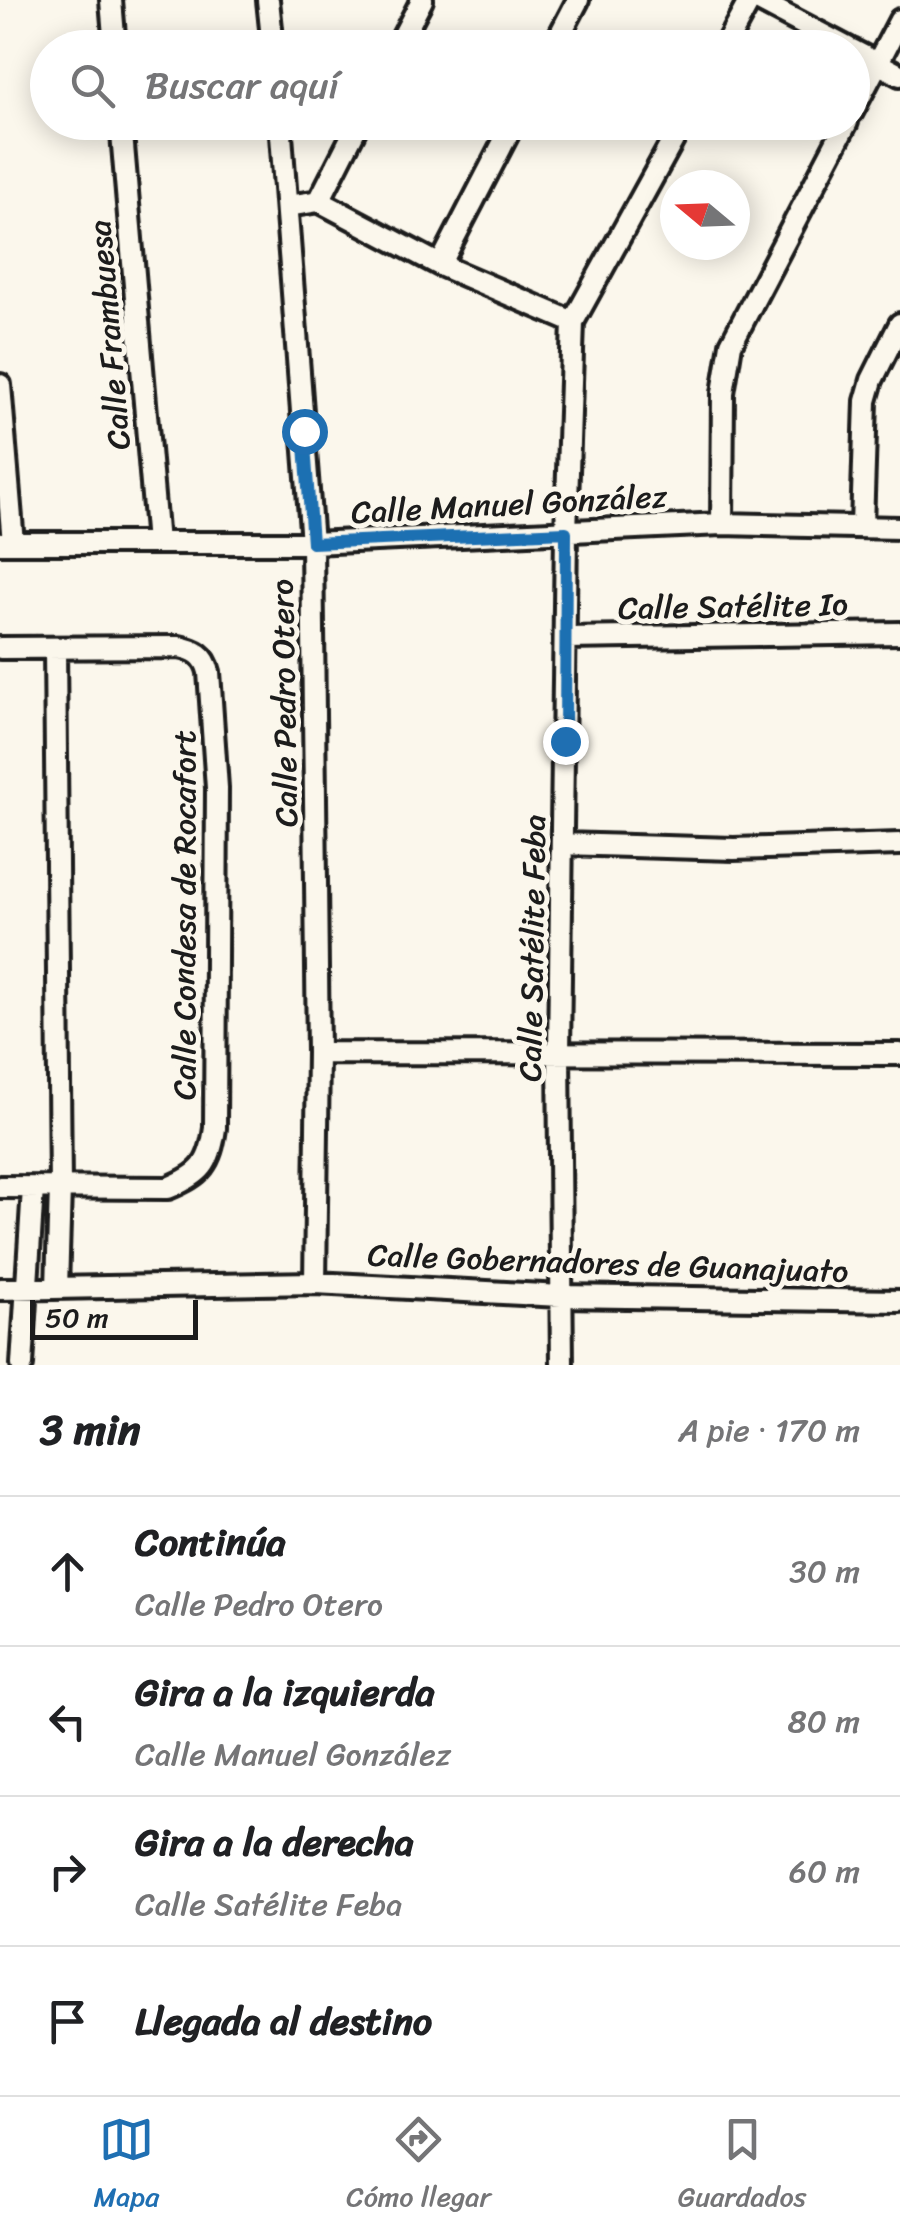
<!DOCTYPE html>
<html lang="es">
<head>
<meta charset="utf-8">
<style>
  :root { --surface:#fff; --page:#f2f2f2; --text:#202124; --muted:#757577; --line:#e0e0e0; --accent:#1f6fb2 }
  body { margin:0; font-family:Sriracha,sans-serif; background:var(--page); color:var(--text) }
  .compass { position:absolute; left:660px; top:170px; width:90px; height:90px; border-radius:50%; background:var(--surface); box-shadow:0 5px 25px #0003; rotate:289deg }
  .scale { position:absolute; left:30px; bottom:25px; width:168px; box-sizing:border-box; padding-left:10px; border:5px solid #1c1c1c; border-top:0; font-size:28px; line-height:35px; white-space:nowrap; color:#1c1c1c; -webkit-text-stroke:8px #fbf7ec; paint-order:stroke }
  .stop { position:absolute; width:30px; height:30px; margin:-22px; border:8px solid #1f6fb2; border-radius:50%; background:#fff }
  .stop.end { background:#1f6fb2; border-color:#fff; box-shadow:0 2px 10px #0008 }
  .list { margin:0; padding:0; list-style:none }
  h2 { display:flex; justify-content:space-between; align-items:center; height:130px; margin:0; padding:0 40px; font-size:42px }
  h2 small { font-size:32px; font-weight:400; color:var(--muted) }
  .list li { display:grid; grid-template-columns:65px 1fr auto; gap:30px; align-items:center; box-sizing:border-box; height:150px; padding:0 40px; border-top:2px solid var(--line) }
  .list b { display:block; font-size:38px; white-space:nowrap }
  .list p { margin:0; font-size:32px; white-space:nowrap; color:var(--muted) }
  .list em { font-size:32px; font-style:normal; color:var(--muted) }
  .icon { flex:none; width:55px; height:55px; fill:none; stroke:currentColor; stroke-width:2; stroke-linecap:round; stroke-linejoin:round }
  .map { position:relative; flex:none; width:900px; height:1365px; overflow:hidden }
  .search { position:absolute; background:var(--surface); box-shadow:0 5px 25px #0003; left:30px; right:30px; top:30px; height:110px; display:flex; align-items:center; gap:25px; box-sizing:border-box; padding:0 35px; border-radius:55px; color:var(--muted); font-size:38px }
  .sheet { height:730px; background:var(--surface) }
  nav { display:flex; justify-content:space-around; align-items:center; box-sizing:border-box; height:140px; border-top:2px solid var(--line); background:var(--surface); font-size:28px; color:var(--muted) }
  nav a { display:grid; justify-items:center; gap:5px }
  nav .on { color:var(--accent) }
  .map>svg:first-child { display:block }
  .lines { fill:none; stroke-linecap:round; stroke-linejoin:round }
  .street-casing { stroke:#1c1c1c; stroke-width:28 }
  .street { stroke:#fbf7ec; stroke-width:20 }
  .route { stroke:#1f6fb2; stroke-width:12 }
  .labels { text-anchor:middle; stroke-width:10; stroke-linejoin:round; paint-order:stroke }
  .street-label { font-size:32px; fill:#1c1c1c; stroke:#fbf7ec }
</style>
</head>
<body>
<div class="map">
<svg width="900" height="1365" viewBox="0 0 900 1365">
  <rect width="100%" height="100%" fill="#fbf7ec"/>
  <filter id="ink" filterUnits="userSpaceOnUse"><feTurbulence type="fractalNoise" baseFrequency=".01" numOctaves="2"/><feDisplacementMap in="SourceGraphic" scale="20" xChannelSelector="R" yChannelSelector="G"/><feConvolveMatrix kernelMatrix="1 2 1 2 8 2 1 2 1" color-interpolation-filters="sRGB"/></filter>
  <g filter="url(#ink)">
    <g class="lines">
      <defs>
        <path id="street" d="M111,0L115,48
          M268,0L273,48
          M757,0L848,48
          M397,48L422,0
          M553,48L578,0
          M724,48L750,0
          M852,50L900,75
          M852,112L900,20
          M121,122L157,543
          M280,122L312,543L318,1053L315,1283
          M319,201L359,122
          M288,206L319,201L440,265L573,322
          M440,265L514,122
          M0,385L13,543
          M722,524L723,393L731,344L847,122
          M862,526L866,401L872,380L900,324
          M0,543H312L722,524L900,528
          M566,638L900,633
          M0,648L179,647C195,650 205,655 209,672L217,788L215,1128C210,1164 202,1174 168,1188L0,1187
          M55,648L60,1188L57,1288
          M563,844L734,849L900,844
          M318,1053L900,1054
          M0,1289L315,1283L561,1296L900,1301
          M22,1365L33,1188
          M562,1365L559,1052L566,532L573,322L683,122"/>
      </defs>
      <!-- street casing -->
      <use href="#street" class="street-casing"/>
      <!-- street -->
      <use href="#street" class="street"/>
    </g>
  </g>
  <g class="lines" filter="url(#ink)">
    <!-- route -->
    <path class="route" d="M304,431L312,543L566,532L565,741"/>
  </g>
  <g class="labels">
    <!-- street labels -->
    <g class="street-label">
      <text transform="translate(109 335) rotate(-95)" y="11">Calle Frambuesa</text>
      <text transform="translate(509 504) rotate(-3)" y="11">Calle Manuel González</text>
      <text transform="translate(733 606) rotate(-1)" y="11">Calle Satélite Io</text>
      <text transform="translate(284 703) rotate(-91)" y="11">Calle Pedro Otero</text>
      <text transform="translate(184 915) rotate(-90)" y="11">Calle Condesa de Rocafort</text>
      <text transform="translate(532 948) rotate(-89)" y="11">Calle Satélite Feba</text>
      <text transform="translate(608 1263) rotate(2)" y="11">Calle Gobernadores de Guanajuato</text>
    </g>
  </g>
</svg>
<svg class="compass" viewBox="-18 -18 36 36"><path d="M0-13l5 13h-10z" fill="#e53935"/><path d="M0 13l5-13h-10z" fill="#757577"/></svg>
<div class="scale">50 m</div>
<div class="stop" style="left:304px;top:431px"></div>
<div class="stop end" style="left:565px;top:741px"></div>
<div class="search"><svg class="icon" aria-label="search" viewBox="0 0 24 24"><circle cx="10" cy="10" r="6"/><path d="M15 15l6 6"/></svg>Buscar aquí</div>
</div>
<section class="sheet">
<h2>3 min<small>A pie · 170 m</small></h2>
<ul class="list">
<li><svg class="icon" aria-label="ahead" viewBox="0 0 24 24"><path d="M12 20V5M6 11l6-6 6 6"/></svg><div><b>Continúa</b><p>Calle Pedro Otero</p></div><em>30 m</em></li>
<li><svg class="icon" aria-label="left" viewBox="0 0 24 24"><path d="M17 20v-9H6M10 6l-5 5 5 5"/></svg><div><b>Gira a la izquierda</b><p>Calle Manuel González</p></div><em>80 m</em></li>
<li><svg class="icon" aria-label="right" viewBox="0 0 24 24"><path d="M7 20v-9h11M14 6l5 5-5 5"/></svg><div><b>Gira a la derecha</b><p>Calle Satélite Feba</p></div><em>60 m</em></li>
<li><svg class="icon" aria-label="arrive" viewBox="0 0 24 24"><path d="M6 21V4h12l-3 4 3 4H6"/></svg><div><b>Llegada al destino</b></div></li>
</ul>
</section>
<nav>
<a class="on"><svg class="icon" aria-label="map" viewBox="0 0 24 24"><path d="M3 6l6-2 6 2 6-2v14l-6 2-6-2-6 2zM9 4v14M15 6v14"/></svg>Mapa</a>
<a><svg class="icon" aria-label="directions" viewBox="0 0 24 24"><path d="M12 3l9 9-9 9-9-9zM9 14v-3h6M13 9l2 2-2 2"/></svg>Cómo llegar</a>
<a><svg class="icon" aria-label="saved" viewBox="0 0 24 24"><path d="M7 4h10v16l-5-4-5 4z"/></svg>Guardados</a>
</nav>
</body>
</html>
